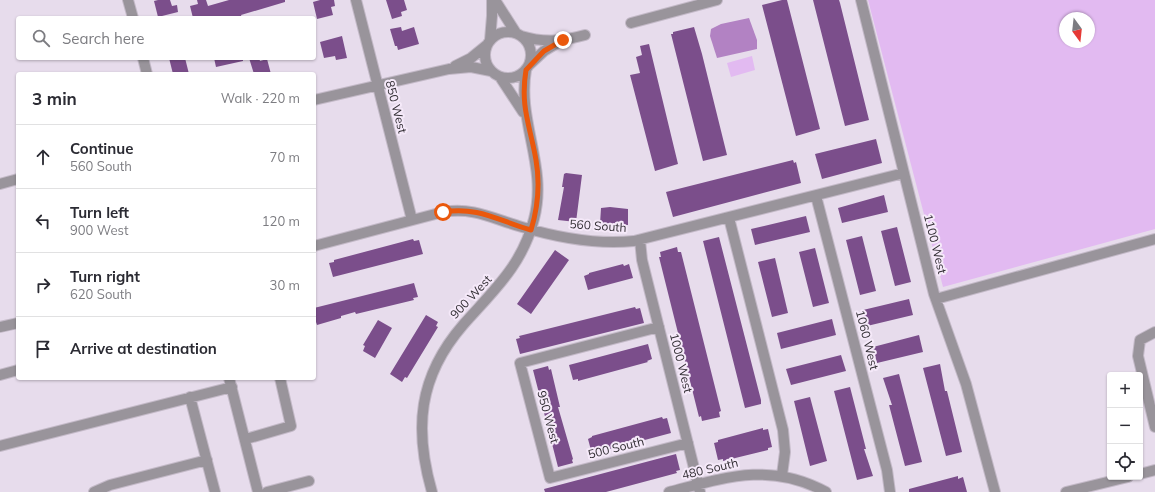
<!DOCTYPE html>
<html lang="en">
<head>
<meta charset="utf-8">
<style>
  :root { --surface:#fff; --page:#f7f7f7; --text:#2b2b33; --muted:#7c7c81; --line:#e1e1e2 }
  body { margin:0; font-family:Mulish,sans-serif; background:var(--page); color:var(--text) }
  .controls { position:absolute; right:12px; bottom:12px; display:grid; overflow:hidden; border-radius:4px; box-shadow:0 1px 3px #0004 }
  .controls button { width:36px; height:36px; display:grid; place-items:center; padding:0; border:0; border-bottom:1px solid var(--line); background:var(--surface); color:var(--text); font:20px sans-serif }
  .compass { position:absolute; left:1059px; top:12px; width:36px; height:36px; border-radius:50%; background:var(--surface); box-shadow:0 1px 3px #0004; rotate:165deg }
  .stop { position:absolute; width:12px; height:12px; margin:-9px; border:3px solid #ea580c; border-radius:50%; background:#fff }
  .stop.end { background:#ea580c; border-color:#fff; box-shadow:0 1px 4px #0008 }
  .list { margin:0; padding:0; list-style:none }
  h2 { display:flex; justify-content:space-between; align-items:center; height:52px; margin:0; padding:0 16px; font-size:17px }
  h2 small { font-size:13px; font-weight:400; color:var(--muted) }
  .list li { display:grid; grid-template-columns:26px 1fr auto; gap:12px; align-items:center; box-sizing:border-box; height:64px; padding:0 16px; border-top:1px solid var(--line) }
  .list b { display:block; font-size:15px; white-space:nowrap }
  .list p { margin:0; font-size:13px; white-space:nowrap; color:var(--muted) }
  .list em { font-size:13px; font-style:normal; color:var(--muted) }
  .icon { flex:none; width:22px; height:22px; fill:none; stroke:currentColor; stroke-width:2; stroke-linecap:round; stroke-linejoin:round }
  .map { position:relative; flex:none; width:1155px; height:492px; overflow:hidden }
  .search { position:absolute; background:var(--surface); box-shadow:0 1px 3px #0004; left:16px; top:16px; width:300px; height:44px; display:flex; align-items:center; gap:10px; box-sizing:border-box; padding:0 14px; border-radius:4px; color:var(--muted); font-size:15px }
  .panel { position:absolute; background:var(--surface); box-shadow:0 1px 3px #0004; left:16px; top:72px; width:300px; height:308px; border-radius:4px }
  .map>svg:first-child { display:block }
  .green { fill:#e2baf1; fill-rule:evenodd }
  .water { fill:#b282c3 }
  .building { fill:#7b4e8b }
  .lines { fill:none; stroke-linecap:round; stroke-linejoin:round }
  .minor-casing { stroke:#c3b9c7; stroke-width:12 }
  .minor { stroke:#99949b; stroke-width:10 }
  .route { stroke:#ea580c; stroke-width:5 }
  .labels { text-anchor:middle; stroke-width:4; stroke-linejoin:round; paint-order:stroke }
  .street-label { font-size:12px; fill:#322e34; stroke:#f5e9f9 }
</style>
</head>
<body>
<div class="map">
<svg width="1155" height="492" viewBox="0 0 1155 492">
  <rect width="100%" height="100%" fill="#e7dcec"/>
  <!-- green -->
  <path class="green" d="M868,0H1155V229L943,287ZM1065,18H1089V42H1065Z
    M752,56L755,70L731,77L727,63Z"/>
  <!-- water -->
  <path class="water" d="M749,18L757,40V49L717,58L710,36L711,29L721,24Z"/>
  <!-- building -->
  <path class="building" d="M158,0H170L172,6L177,5L178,12L158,17L154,1Z
    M197,0H206L208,6L229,0H285V2L241,15L242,18H234L233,16L227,18H193L190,6L198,4Z
    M320,0H334L335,6L331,7L333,15L317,19L313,2Z
    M386,0H404L407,10L401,12L402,16L392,19Z
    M782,0H787L820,129L796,136L762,5Z
    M813,0H839L840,3L869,120L845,126Z
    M401,27L402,31L414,27L419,44L398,50L397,46H395L390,29Z
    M694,27L702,54L727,155L703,161L671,34H673V32Z
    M342,36L347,58L336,60L335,56L324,58L320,42Z
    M649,44L678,164L655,171L630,75L640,73L636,57L642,55L640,46Z
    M169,58H185L189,74H173Z
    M214,58H243V61L216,67Z
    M249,58H259L260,61L267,59L271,74H254Z
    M876,139L882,163L822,179L815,154Z
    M793,160L794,163L796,162L801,183L673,217L666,192Z
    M566,173L582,175L576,222L558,220L564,187H562L564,174Z
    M884,195L888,212L842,223L838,208Z
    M610,207L628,209V225L600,224L601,208Z
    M806,216L810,232L755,245L751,229Z
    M897,227L911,282L895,286L881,231Z
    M862,236L876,291L860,295L846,240Z
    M719,237L761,400V404L745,408L703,241Z
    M413,239L414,241L419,240L423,254L333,277L329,263L334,262V260Z
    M677,247L678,252H681L721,411L719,412L720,417L702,421L701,416L699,417L659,257H661L660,252Z
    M815,248L829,303L813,307L799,252Z
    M555,250L569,260L531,314L517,304Z
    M775,258L788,313L772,317L758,262Z
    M623,264L624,266L629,264L633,278L588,290L584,276L589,274V273Z
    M414,283L418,297L413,298L414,300L356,314L355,312L341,316V318L317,325L316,322L314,323V308Z
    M909,299L913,315L867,326L863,310Z
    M635,307L636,309L640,308L644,323L520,354L516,339L520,338L519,336Z
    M426,315L438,322L436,326L438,327L407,378L405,377L402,382L390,374Z
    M832,319L836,335L781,349L777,333Z
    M378,320L392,328L375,358L363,351L365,346L363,345Z
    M919,335L923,352L877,363L873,347Z
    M648,344L652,359L647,361L648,362L578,381V379L573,380L569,365Z
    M841,355L846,371L791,385L786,369Z
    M940,364L945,391H947L962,452L946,456L923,368Z
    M548,366L549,370L551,369L560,407H558L573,459L572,460L573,463L558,467L533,370Z
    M899,374L922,462L905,466L889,405H892L883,378Z
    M850,387L866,449H864L873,476L857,480L834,391Z
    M810,397L827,461L810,466L794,401Z
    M662,417L663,419L667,418L671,433L592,454L588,439L592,437V436Z
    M763,428V430L768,429L772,447L768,448V450L723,461V459L718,460L714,443L718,442V440Z
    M676,454L680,470L676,471L677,473L606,492H545L544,489Z
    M958,476V479L963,477L967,492H909V489Z"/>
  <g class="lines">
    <defs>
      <path id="minor" d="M128,0L133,18
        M356,0L412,220
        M495,0L516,33
        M861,0L934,294L966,384L995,492
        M631,23L717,0
        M485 55a23 23 0 1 1 46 0a23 23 0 1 1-46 0Z
        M521,36C544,43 563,41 585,35
        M490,40L492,16V0
        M143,58L147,74
        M529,65L544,51L559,42
        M455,66L471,58L487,45
        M500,77L523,112
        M314,100L449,69L471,67L491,71
        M0,184L18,179
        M816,196L887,470L890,492
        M729,218L783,430L785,452L782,475
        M640,240L642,260L700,492
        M314,246L443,212C475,207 493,219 522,227C559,238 596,245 634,241L904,173
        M936,299L1155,239
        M0,327L18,323
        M659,327L520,363L550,478L688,443
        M1155,332L1140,340L1138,356L1155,427
        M0,375L18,370
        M229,378L258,492
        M190,397L215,492
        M246,439L291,426L280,378
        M0,446L232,387
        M1140,474L1155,470
        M94,492L110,485L207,460
        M267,492L309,481
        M432,492C414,429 418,377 463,325C493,291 522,266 534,219C548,166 517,122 526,70
        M669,492C726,477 771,462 826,492
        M1066,492L1128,477"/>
    </defs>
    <!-- minor casing -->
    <use href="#minor" class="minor-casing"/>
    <!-- minor -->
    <use href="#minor" class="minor"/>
  </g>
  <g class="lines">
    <!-- route -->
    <path class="route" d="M443,212C478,206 499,221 531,230C538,207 540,183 536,160C530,125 520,107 526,70L544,51L563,40"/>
  </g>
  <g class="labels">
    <!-- street labels -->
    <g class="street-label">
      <text transform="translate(396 107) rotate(76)" y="4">850 West</text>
      <text transform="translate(598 226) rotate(4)" y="4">560 South</text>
      <text transform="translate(935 244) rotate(76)" y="4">1100 West</text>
      <text transform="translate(471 297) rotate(-47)" y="4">900 West</text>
      <text transform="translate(867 340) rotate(76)" y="4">1060 West</text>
      <text transform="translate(681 363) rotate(76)" y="4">1000 West</text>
      <text transform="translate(548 417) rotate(75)" y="4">950 West</text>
      <text transform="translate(616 448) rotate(-14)" y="4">500 South</text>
      <text transform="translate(710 469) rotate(-13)" y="4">480 South</text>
    </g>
  </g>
</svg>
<div class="controls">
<button>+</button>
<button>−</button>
<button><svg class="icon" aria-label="locate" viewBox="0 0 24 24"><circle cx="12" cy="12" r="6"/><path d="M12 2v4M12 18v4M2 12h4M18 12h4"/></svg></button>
</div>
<svg class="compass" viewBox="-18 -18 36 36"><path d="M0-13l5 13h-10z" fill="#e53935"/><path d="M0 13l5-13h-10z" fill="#7c7c81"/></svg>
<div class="stop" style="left:443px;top:212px"></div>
<div class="stop end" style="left:563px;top:40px"></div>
<div class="search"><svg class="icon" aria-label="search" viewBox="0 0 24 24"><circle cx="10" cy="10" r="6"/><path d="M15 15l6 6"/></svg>Search here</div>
<section class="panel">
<h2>3 min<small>Walk · 220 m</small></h2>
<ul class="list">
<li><svg class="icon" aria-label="ahead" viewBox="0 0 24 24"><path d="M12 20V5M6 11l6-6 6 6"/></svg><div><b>Continue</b><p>560 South</p></div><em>70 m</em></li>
<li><svg class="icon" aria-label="left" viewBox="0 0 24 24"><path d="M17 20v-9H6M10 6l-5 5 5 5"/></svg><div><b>Turn left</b><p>900 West</p></div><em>120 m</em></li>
<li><svg class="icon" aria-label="right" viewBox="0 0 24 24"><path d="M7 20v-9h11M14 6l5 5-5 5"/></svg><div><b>Turn right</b><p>620 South</p></div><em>30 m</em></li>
<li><svg class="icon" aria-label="arrive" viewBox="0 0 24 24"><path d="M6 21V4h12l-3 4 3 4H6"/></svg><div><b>Arrive at destination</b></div></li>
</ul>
</section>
</div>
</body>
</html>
